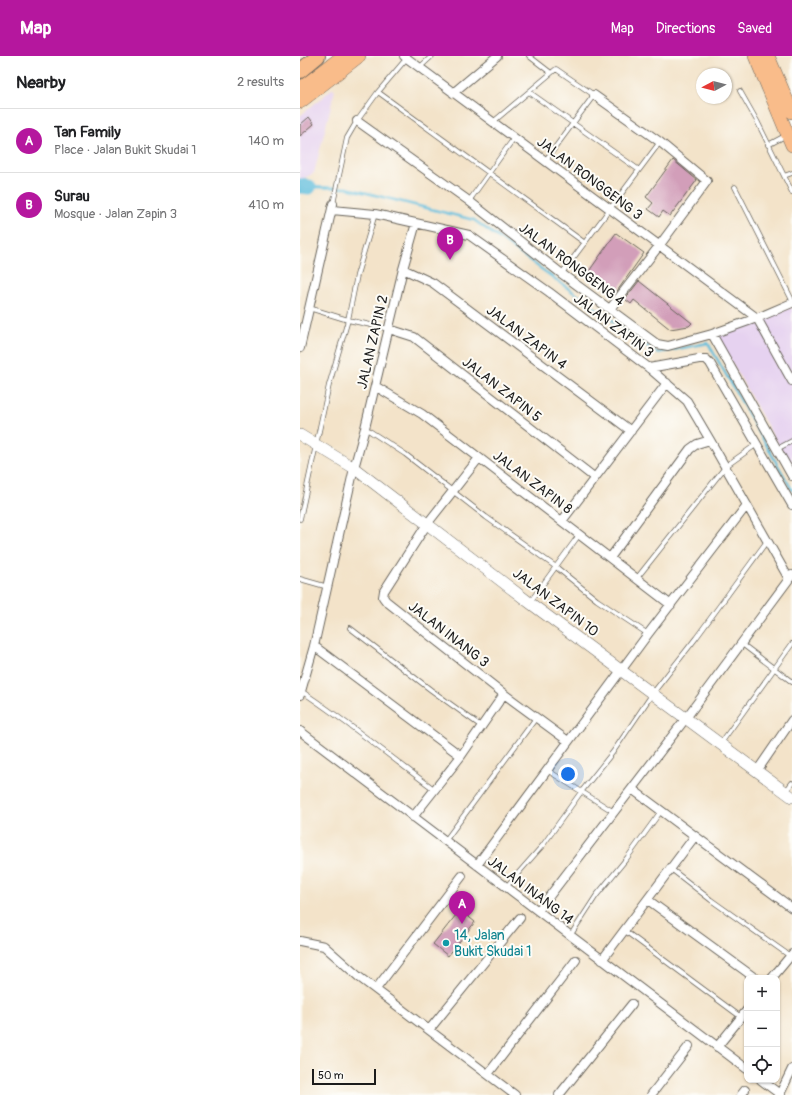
<!DOCTYPE html>
<html lang="en">
<head>
<meta charset="utf-8">
<style>
  :root { --surface:#fff; --page:#f2f2f2; --text:#202124; --muted:#757577; --line:#e0e0e0; --accent:#b5179e }
  body { margin:0; font-family:Pangolin,sans-serif; background:var(--page); color:var(--text) }
  .controls { position:absolute; right:12px; bottom:12px; display:grid; overflow:hidden; border-radius:8px; box-shadow:0 1px 3px #0004 }
  .controls button { width:36px; height:36px; display:grid; place-items:center; padding:0; border:0; border-bottom:1px solid var(--line); background:var(--surface); color:var(--text); font:20px sans-serif }
  .compass { position:absolute; left:396px; top:12px; width:36px; height:36px; border-radius:50%; background:var(--surface); box-shadow:0 1px 3px #0004; rotate:263deg }
  .scale { position:absolute; left:12px; bottom:10px; width:64px; box-sizing:border-box; padding-left:4px; border:2px solid #1c1c1c; border-top:0; font-size:11px; line-height:14px; white-space:nowrap; color:#1c1c1c; -webkit-text-stroke:3px #fdfcf7; paint-order:stroke }
  .you { position:absolute; left:268px; top:718px; width:14px; height:14px; margin:-10px; border:3px solid #fff; border-radius:50%; background:#1a73e8; box-shadow:0 0 0 6px #1a73e833 }
  .badge { display:grid; place-items:center; width:26px; height:26px; border-radius:50%; background:var(--accent); color:#fff; font-size:13px; font-weight:700 }
  .pin { position:absolute; translate:-50% -33px; filter:drop-shadow(0 1px 2px #0008) }
  .pin::after { content:''; position:absolute; top:21px; width:14px; height:12px; background:inherit; clip-path:polygon(0 0,100% 0,50% 100%) }
  .list { margin:0; padding:0; list-style:none }
  h2 { display:flex; justify-content:space-between; align-items:center; height:52px; margin:0; padding:0 16px; font-size:17px }
  h2 small { font-size:13px; font-weight:400; color:var(--muted) }
  .list li { display:grid; grid-template-columns:26px 1fr auto; gap:12px; align-items:center; box-sizing:border-box; height:64px; padding:0 16px; border-top:1px solid var(--line) }
  .list b { display:block; font-size:15px; white-space:nowrap }
  .list p { margin:0; font-size:13px; white-space:nowrap; color:var(--muted) }
  .list em { font-size:13px; font-style:normal; color:var(--muted) }
  .icon { flex:none; width:22px; height:22px; fill:none; stroke:currentColor; stroke-width:2; stroke-linecap:round; stroke-linejoin:round }
  .map { position:relative; flex:none; width:492px; height:1039px; overflow:hidden }
  header { display:flex; align-items:center; gap:24px; box-sizing:border-box; height:56px; padding:0 20px; background:var(--accent); color:#fff }
  header strong { font-size:19px }
  nav { display:flex; gap:22px; margin-inline-start:auto; font-size:14px }
  main { display:flex }
  aside { flex:1; background:var(--surface) }
  .map>svg:first-child { display:block }
  .built { fill:#e6d2f0 }
  .lines { fill:none; stroke-linecap:round; stroke-linejoin:round }
  .stream { stroke:#5ebddc; stroke-width:2.5 }
  .river { stroke:#5ebddc; stroke-width:15 }
  .building { fill:#d29eb9 }
  .service-casing { stroke:#676259; stroke-width:5.5 }
  .minor-casing { stroke:#676259; stroke-width:10 }
  .tertiary-casing { stroke:#676259; stroke-width:12 }
  .primary-casing { stroke:#676259; stroke-width:14 }
  .trunk-casing { stroke:#676259; stroke-width:16 }
  .service { stroke:#fff; stroke-width:4 }
  .minor { stroke:#fff; stroke-width:8 }
  .tertiary { stroke:#fff; stroke-width:11 }
  .primary { stroke:#f9bc8a; stroke-width:13 }
  .trunk { stroke:#f9bc8a; stroke-width:14 }
  .culture-dot { fill:#0f9aa8; stroke:#fdfcf7; stroke-width:1.5 }
  .labels { text-anchor:middle; stroke-width:4; stroke-linejoin:round; paint-order:stroke }
  .street-label { font-size:14px; fill:#1c1c1c; stroke:#fdfcf7 }
  .culture-label { font-size:14px; fill:#0d838f; stroke:#fdfcf7; text-anchor:start }
</style>
</head>
<body>
<header>
<strong>Map</strong>
<nav><a>Map</a><a>Directions</a><a>Saved</a></nav>
</header>
<main>
<aside>
<h2>Nearby<small>2 results</small></h2>
<ul class="list">
<li><span class="badge">A</span><div><b>Tan Family</b><p>Place · Jalan Bukit Skudai 1</p></div><em>140 m</em></li>
<li><span class="badge">B</span><div><b>Surau</b><p>Mosque · Jalan Zapin 3</p></div><em>410 m</em></li>
</ul>
</aside>
<div class="map">
<svg width="492" height="1039" viewBox="0 0 492 1039">
  <rect width="100%" height="100%" fill="#fdfcf7"/>
  <filter id="ink" filterUnits="userSpaceOnUse"><feTurbulence type="fractalNoise" baseFrequency=".025" numOctaves="2"/><feDisplacementMap in="SourceGraphic" scale="8" xChannelSelector="R" yChannelSelector="G"/><feConvolveMatrix kernelMatrix="1 2 1 2 8 2 1 2 1" color-interpolation-filters="sRGB"/></filter>
  <filter id="wash" filterUnits="userSpaceOnUse"><feTurbulence type="fractalNoise" baseFrequency=".012" numOctaves="4" result="noise"/><feDisplacementMap in="SourceGraphic" scale="16" xChannelSelector="R" yChannelSelector="G"/><feGaussianBlur stdDeviation="0.9" result="paint"/><feColorMatrix in="noise" values="0 0 0 0 0 0 0 0 0 0 0 0 0 0 0 0 0 1.4 0 .05"/><feComposite in="paint" operator="in"/></filter>
  <g filter="url(#wash)">
    <rect width="100%" height="100%" fill="#f3e3c9"/>
    <!-- built -->
    <path class="built" d="M33,32L35,34L14,117L0,124V60Z
      M492,251V414L417,280Z"/>
    <g class="lines">
      <!-- stream -->
      <path class="stream" d="M9,131L47,132L174,164L357,297L408,287L492,434"/>
      <!-- river -->
      <path class="river" d="M0,130L9,131"/>
    </g>
    <g id="blocks">
      <!-- building -->
      <path class="building" d="M9,61L14,68L0,80V69Z
        M373,104L397,124L370,160L363,155L359,161L348,153L353,147L346,141Z
        M316,177L344,197L315,238L287,218Z
        M339,225L392,267L389,270L370,273L334,244L331,248L325,243Z
        M160,854L175,866L148,900L133,888Z"/>
    </g>
  </g>
  <g filter="url(#ink)">
    <use href="#blocks" fill-opacity="0" stroke="#676259" stroke-width="1"/>
    <g class="lines">
      <defs>
        <path id="service" d="M229,0L251,17
          M119,12L132,0
          M440,35L457,65L492,136
          M78,36L285,187
          M229,36L339,114
          M193,66L256,13L294,39L245,105
          M468,89L485,80
          M484,120L492,117
          M435,131L492,244
          M169,145L214,82
          M33,148L47,82L57,65L78,36L106,3
          M262,217L360,86
          M9,252L48,264L89,273
          M65,372L105,398L186,461L256,511L297,544L348,578
          M477,393L492,385
          M0,463L29,329L48,264L57,219L75,158
          M337,522L426,410L457,388
          M0,523L28,531
          M230,546L279,479
          M50,572L131,634L181,670
          M442,588L492,626
          M1,635C47,665 90,701 134,733
          M421,687L492,588
          M247,714L314,756
          M486,735L492,727
          M145,785L236,662
          M371,813L411,844L490,900
          M206,831L243,789L281,736L313,696L353,637L396,582L467,485
          M325,875L441,961
          M270,880L296,840L327,802L361,755"/>
        <path id="minor" d="M104,0L457,262L492,325
          M153,37L197,0
          M294,39L360,86L407,125L359,190L310,253
          M57,65L169,145L262,218L357,288L368,290L412,278L457,262L492,247
          M32,154L75,158L169,179L249,236L349,312L387,345L410,384L489,523
          M103,213L133,227L331,375
          M89,273L114,281L295,422
          M412,278L492,420
          M0,292L33,148
          M349,312L399,303H406L410,307L492,449
          M75,330L122,358L371,549
          M179,402L127,468L84,535L83,541L86,545L204,638L268,685
          M262,465L367,327
          M310,502L390,393L397,388L410,384
          M14,590L161,700
          M0,639L14,590L54,412L65,372L103,213L116,167
          M0,675L447,1013
          M457,715L492,664
          M332,733L492,852
          M113,761L161,700L204,638
          M177,809L348,578L447,449
          M348,844L455,922
          M238,855L386,662L492,519
          M0,885L24,890L59,921L215,1039
          M302,904L395,780
          M472,922L492,898
          M76,933L162,820
          M129,974L220,862
          M417,991L447,954
          M188,1018L276,904
          M461,1024L481,1039
          M480,1038L492,1013
          M259,1039L332,948
          M351,1039L389,990
          M441,1039L445,1034"/>
        <path id="tertiary" d="M0,379L54,412L230,547L492,741"/>
        <path id="primary" d="M455,0L492,89
          M468,0L492,56
          M0,33L43,0
          M0,46L59,0"/>
        <path id="trunk" d="M0,15L18,0"/>
      </defs>
      <!-- service casing -->
      <use href="#service" class="service-casing"/>
      <!-- minor casing -->
      <use href="#minor" class="minor-casing"/>
      <!-- tertiary casing -->
      <use href="#tertiary" class="tertiary-casing"/>
      <!-- primary casing -->
      <use href="#primary" class="primary-casing"/>
      <!-- trunk casing -->
      <use href="#trunk" class="trunk-casing"/>
      <!-- service -->
      <use href="#service" class="service"/>
      <!-- minor -->
      <use href="#minor" class="minor"/>
      <!-- tertiary -->
      <use href="#tertiary" class="tertiary"/>
      <!-- primary -->
      <use href="#primary" class="primary"/>
      <!-- trunk -->
      <use href="#trunk" class="trunk"/>
    </g>
  </g>
  <!-- markers -->
  <circle class="culture-dot" cx="146" cy="887" r="4"/>
  <g class="labels">
    <!-- street labels -->
    <g class="street-label">
      <text transform="translate(290 122) rotate(37)" y="5">JALAN RONGGENG 3</text>
      <text transform="translate(272 208) rotate(37)" y="5">JALAN RONGGENG 4</text>
      <text transform="translate(314 269) rotate(37)" y="5">JALAN ZAPIN 3</text>
      <text transform="translate(227 281) rotate(37)" y="5">JALAN ZAPIN 4</text>
      <text transform="translate(72 286) rotate(-77)" y="5">JALAN ZAPIN 2</text>
      <text transform="translate(202 333) rotate(38)" y="5">JALAN ZAPIN 5</text>
      <text transform="translate(233 426) rotate(37)" y="5">JALAN ZAPIN 8</text>
      <text transform="translate(256 546) rotate(37)" y="5">JALAN ZAPIN 10</text>
      <text transform="translate(149 578) rotate(38)" y="5">JALAN INANG 3</text>
      <text transform="translate(231 834) rotate(37)" y="5">JALAN INANG 14</text>
    </g>
    <!-- culture labels -->
    <g class="culture-label">
      <text x="154" y="884">14, Jalan<tspan x="154" dy="16">Bukit Skudai 1</tspan></text>
    </g>
  </g>
</svg>
<div class="controls">
<button>+</button>
<button>−</button>
<button><svg class="icon" aria-label="locate" viewBox="0 0 24 24"><circle cx="12" cy="12" r="6"/><path d="M12 2v4M12 18v4M2 12h4M18 12h4"/></svg></button>
</div>
<svg class="compass" viewBox="-18 -18 36 36"><path d="M0-13l5 13h-10z" fill="#e53935"/><path d="M0 13l5-13h-10z" fill="#757577"/></svg>
<div class="scale">50 m</div>
<div class="you"></div>
<div class="pin badge" style="left:162px;top:868px">A</div>
<div class="pin badge" style="left:150px;top:204px">B</div>
</div>
</main>
</body>
</html>
